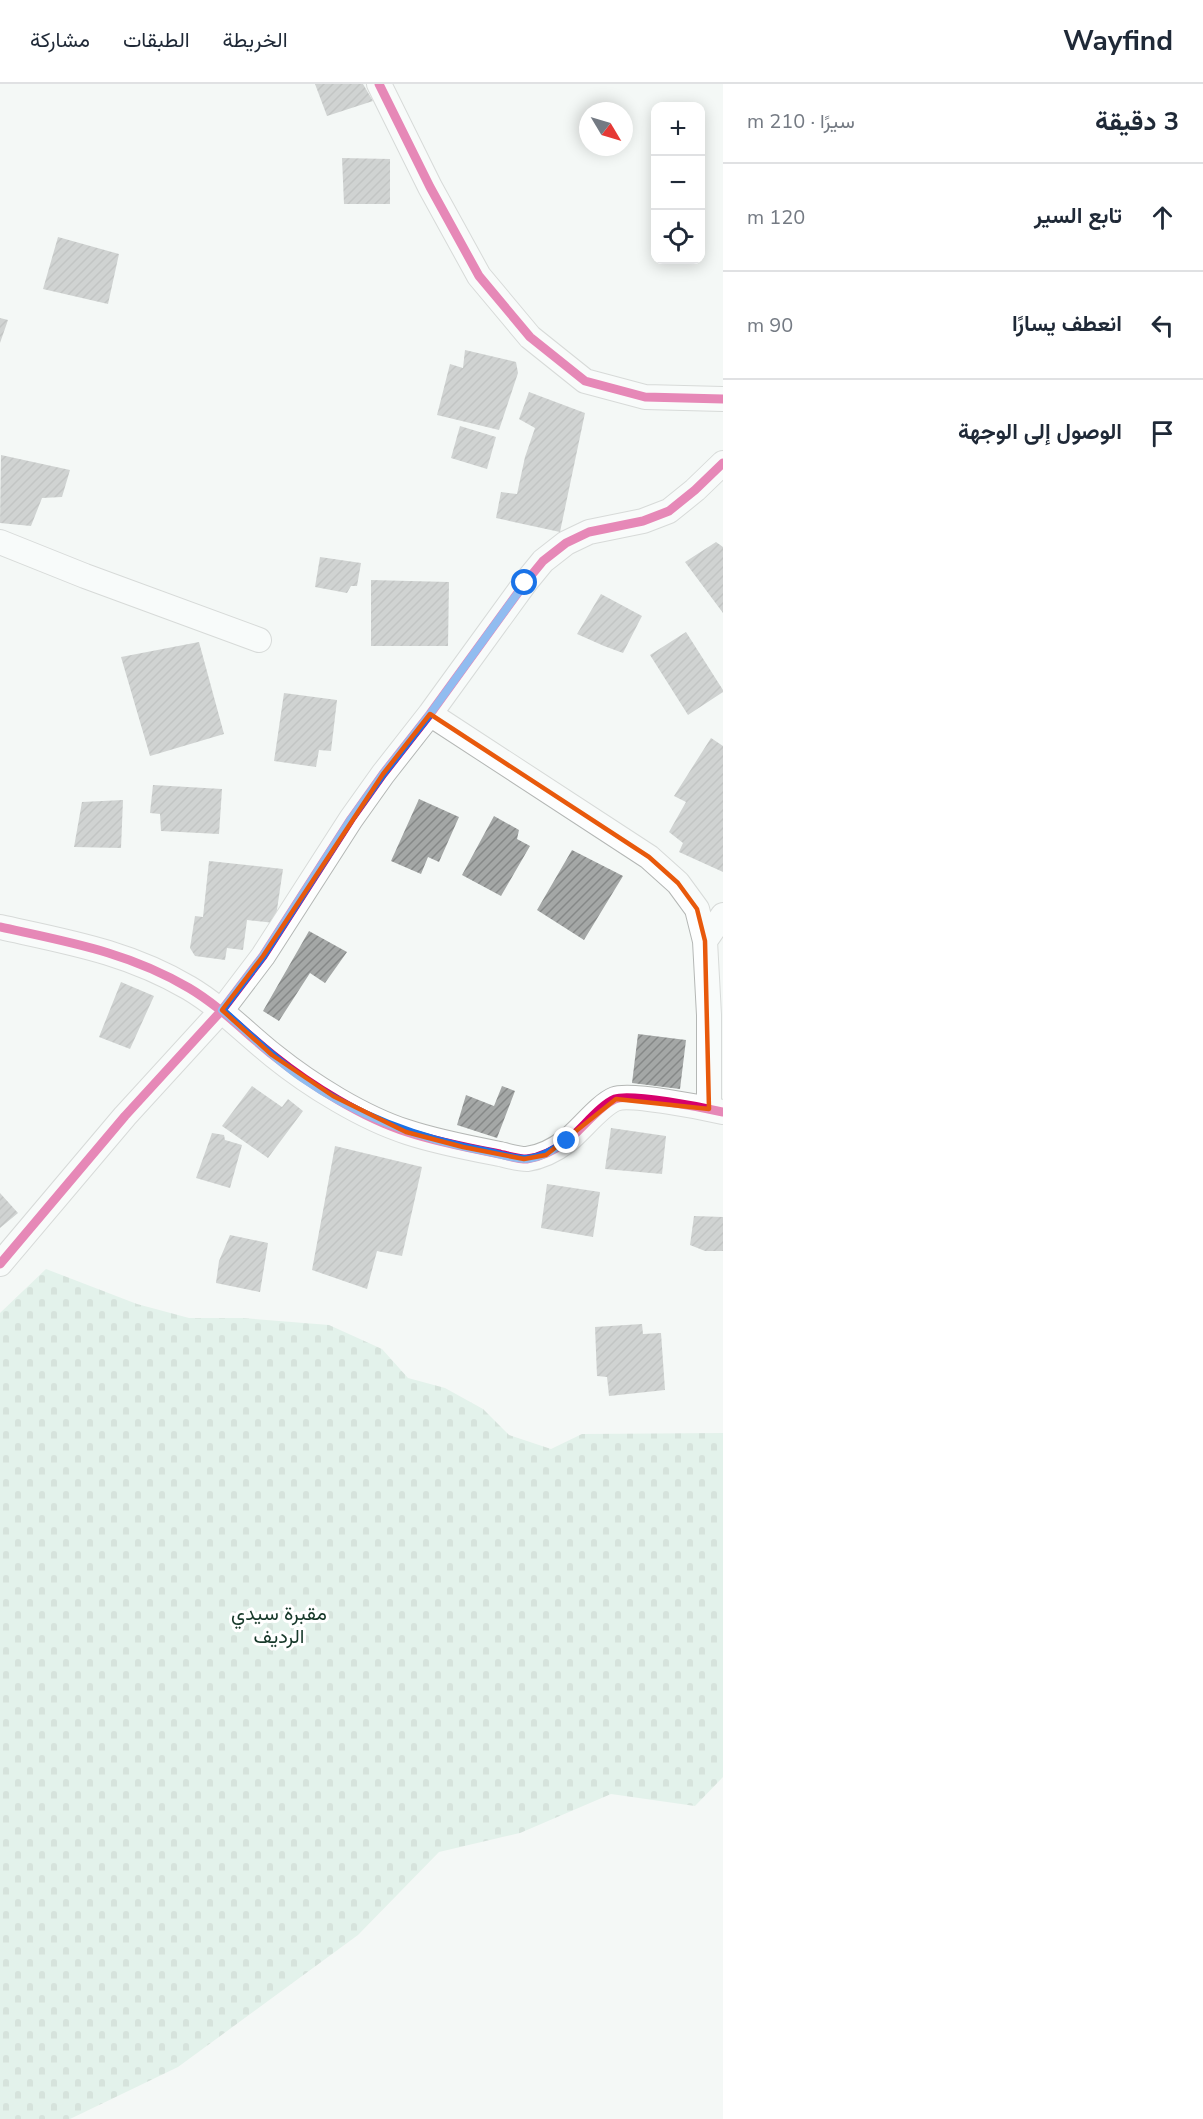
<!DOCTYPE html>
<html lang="ar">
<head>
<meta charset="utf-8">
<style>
  :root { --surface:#fff; --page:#f2f2f3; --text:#1f2937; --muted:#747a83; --line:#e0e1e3 }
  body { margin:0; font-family:"Nunito Sans",Vazirmatn,sans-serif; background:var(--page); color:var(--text); direction:rtl }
  .controls { position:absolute; right:18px; top:18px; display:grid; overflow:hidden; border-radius:12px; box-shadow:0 3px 15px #0003 }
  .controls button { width:54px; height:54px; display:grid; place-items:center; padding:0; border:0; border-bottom:2px solid var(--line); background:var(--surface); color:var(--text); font:30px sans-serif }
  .compass { position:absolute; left:579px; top:18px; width:54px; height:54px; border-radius:50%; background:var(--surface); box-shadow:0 3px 15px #0003; rotate:128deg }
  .stop { position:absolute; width:18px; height:18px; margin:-14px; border:4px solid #1a73e8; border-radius:50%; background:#fff }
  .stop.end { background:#1a73e8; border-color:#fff; box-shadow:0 2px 6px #0008 }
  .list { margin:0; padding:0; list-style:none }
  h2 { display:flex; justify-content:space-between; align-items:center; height:78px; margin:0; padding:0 24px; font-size:26px }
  h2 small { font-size:20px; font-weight:400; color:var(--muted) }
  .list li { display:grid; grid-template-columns:39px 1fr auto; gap:18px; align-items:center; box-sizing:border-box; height:108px; padding:0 24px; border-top:2px solid var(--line) }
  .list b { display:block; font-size:22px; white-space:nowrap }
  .list em { font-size:20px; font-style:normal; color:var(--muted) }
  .icon { flex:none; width:33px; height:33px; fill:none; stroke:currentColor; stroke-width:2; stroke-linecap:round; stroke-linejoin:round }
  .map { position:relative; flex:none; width:723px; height:2035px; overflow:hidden; direction:ltr }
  header { display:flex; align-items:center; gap:36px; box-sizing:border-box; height:84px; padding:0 30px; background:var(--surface); border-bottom:2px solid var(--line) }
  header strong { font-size:28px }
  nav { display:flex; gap:33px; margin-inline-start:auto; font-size:21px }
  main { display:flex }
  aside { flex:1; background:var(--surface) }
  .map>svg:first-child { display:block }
  .cemetery { fill:url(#cemetery-stones) }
  .building { fill:url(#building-hatch) }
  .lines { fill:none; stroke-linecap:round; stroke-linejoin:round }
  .minor-casing { stroke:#b4b7b5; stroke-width:26 }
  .minor { stroke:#fdfefe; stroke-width:24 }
  .cycleway-casing { stroke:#fff; stroke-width:13 }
  .cycleway { stroke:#d6006c; stroke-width:9 }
  .route { stroke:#1a73e8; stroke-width:8 }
  .marked { fill:none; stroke:#e8590c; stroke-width:4.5; stroke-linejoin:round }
  .labels { text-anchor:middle; stroke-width:6; stroke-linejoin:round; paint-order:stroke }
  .park-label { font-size:20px; fill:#17392a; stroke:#fff }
</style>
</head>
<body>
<header>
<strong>Wayfind</strong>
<nav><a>الخريطة</a><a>الطبقات</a><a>مشاركة</a></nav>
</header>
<main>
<aside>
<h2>3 دقيقة<small>سيرًا · 210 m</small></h2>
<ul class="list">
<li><svg class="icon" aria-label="ahead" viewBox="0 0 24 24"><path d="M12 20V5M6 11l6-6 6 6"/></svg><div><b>تابع السير</b></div><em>120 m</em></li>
<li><svg class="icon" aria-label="left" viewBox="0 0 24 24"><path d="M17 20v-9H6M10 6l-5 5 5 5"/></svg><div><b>انعطف يسارًا</b></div><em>90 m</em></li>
<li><svg class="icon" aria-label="arrive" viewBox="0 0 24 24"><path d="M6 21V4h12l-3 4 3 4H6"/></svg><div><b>الوصول إلى الوجهة</b></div></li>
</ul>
</aside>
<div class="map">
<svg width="723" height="2035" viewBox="0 0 723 2035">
  <defs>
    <pattern id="cemetery-stones" width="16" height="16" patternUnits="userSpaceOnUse" patternTransform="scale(1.5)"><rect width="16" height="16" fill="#cfebdd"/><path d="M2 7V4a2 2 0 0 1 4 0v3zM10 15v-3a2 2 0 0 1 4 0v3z" fill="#b1c9bd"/></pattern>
    <pattern id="building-hatch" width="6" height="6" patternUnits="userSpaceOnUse" patternTransform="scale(1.5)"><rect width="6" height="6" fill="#a4a7a6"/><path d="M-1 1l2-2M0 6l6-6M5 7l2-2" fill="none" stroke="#858887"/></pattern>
  </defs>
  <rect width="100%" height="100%" fill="#f4f8f6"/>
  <!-- cemetery -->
  <path class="cemetery" d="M46,1185L137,1220L189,1234H243L329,1241L382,1265L408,1294L445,1304L483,1325L509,1351L551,1365L582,1350L723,1349V1693L695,1722L611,1710L520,1749L439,1768L358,1851L178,1983L70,2035H0V1229Z"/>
  <!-- building -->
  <path class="building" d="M315,0H363L373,17L327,32Z
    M342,74L390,75V120H344Z
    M58,153L119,170L108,220L43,205Z
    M0,234L8,236L0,259Z
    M465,266L516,278L518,289L499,346L437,331L450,280L463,284Z
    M529,308L585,329L560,448L496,434L501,408L517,410L525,373L535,344L519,335Z
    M460,342L496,353L487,385L451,374Z
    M1,371L70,386L62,413L42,414L31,442L0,439Z
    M716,458L723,463V529L685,478Z
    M320,473L361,479L357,502H351L347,509L315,503Z
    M371,496L449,498L448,562H371Z
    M601,510L642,532L623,569L604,562L577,550Z
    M686,548L723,606V608L688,631L650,571Z
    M199,558L224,650L150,672L121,573Z
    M284,609L337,616L331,667L319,666L316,683L274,677Z
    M711,654L723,662V788L679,768L683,759L669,748L686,718L674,712Z
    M153,701L222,705L219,750L161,747L160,730L150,729Z
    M419,715L459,733L439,778L428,773L421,790L391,777Z
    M123,716L121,764L74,763L82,718Z
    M494,732L519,746L517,755L530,762L501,812L462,791Z
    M572,766L623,792L584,856L537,826Z
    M209,777L283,785L275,839L247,836L243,866L227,864L225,876L195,872L190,864L195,832L203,833Z
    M309,847L347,868L325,899L310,889L279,937L263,927Z
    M121,898L154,912L130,965L99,953Z
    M638,950L686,956L680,1005L632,999Z
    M252,1002L282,1023L288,1015L303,1027L268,1074L222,1042Z
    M502,1002L515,1007L497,1054L457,1041L466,1011L494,1022Z
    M611,1044L666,1052L662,1090L605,1085Z
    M212,1049L224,1051L225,1056L242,1061L230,1104L196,1094Z
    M335,1062L422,1083L402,1172L377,1167L367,1205L312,1186Z
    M547,1100L600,1108L593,1153L541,1144Z
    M0,1109L18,1129L0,1144Z
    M694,1132L723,1133V1167H705L690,1161Z
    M230,1151L268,1159L260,1208L216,1199L219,1177Z
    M642,1240L643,1250L661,1249L665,1306L609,1312L607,1293L597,1292L595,1243Z"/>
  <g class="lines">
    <defs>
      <path id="minor" d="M379,0L430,103L479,192L530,253L585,297L645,313L723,315
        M0,458L85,492L259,556
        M430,630L649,773L678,799L697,825L705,857L709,931V1025
        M0,843C68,858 128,868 189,904C221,923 245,949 274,972C310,1001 363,1034 407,1048C437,1058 469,1064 500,1070C508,1072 518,1075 527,1075C542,1073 555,1066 567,1057C581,1046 600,1021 615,1015C630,1009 705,1024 723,1028
        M705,857L723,831
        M0,1180L125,1032L222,926L263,872L351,735L383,690L430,630L525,499L543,477L566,459L589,448L643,437L669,427L695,406L723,379"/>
    </defs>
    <!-- minor casing -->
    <use href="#minor" class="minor-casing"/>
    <!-- minor -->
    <use href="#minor" class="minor"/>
    <defs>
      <path id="cycleway" d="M379,0L430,103L479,192L530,253L585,297L645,313L723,315
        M0,843C68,858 128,868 189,904C221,923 245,949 274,972C310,1001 363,1034 407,1048C437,1058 469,1064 500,1070C508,1072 518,1075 527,1075C542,1073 555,1066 567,1057C581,1046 600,1021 615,1015C630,1009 705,1024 723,1028
        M0,1180L125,1032L222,926L263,872L351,735L383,690L430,630L525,499L543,477L566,459L589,448L643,437L669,427L695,406L723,379"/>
    </defs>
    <!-- cycleway casing -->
    <use href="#cycleway" class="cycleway-casing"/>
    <!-- cycleway -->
    <use href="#cycleway" class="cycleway"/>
  </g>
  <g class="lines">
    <!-- route -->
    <path class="route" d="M525,499L430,630L383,690L351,735L263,872L222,926C248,949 273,974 302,994C358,1033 423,1056 489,1068C500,1070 514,1075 525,1075C542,1074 554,1065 567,1057"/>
  </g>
  <!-- marked area -->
  <path d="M0 0H723V2035H0ZM430,630L649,773L678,799L697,825L705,857L709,1025L616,1015L546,1071L524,1075L463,1063L406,1048L333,1012L272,971L222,926L263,872L383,690Z" fill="#f4f8f6" fill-opacity=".55" fill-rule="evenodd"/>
  <path class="marked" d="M430,630L649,773L678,799L697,825L705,857L709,1025L616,1015L546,1071L524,1075L463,1063L406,1048L333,1012L272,971L222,926L263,872L383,690Z"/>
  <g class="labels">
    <!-- park labels -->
    <g class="park-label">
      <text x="279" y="1536">مقبرة سيدي<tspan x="279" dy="23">الرديف</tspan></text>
    </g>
  </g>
</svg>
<div class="controls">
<button>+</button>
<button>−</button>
<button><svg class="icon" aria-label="locate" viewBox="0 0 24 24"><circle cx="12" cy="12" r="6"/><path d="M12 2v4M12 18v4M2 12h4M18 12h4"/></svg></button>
</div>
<svg class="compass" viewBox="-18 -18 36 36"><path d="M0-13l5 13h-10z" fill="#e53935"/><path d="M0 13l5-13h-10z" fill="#747a83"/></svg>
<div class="stop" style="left:525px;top:499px"></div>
<div class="stop end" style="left:567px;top:1057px"></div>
</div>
</main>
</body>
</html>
